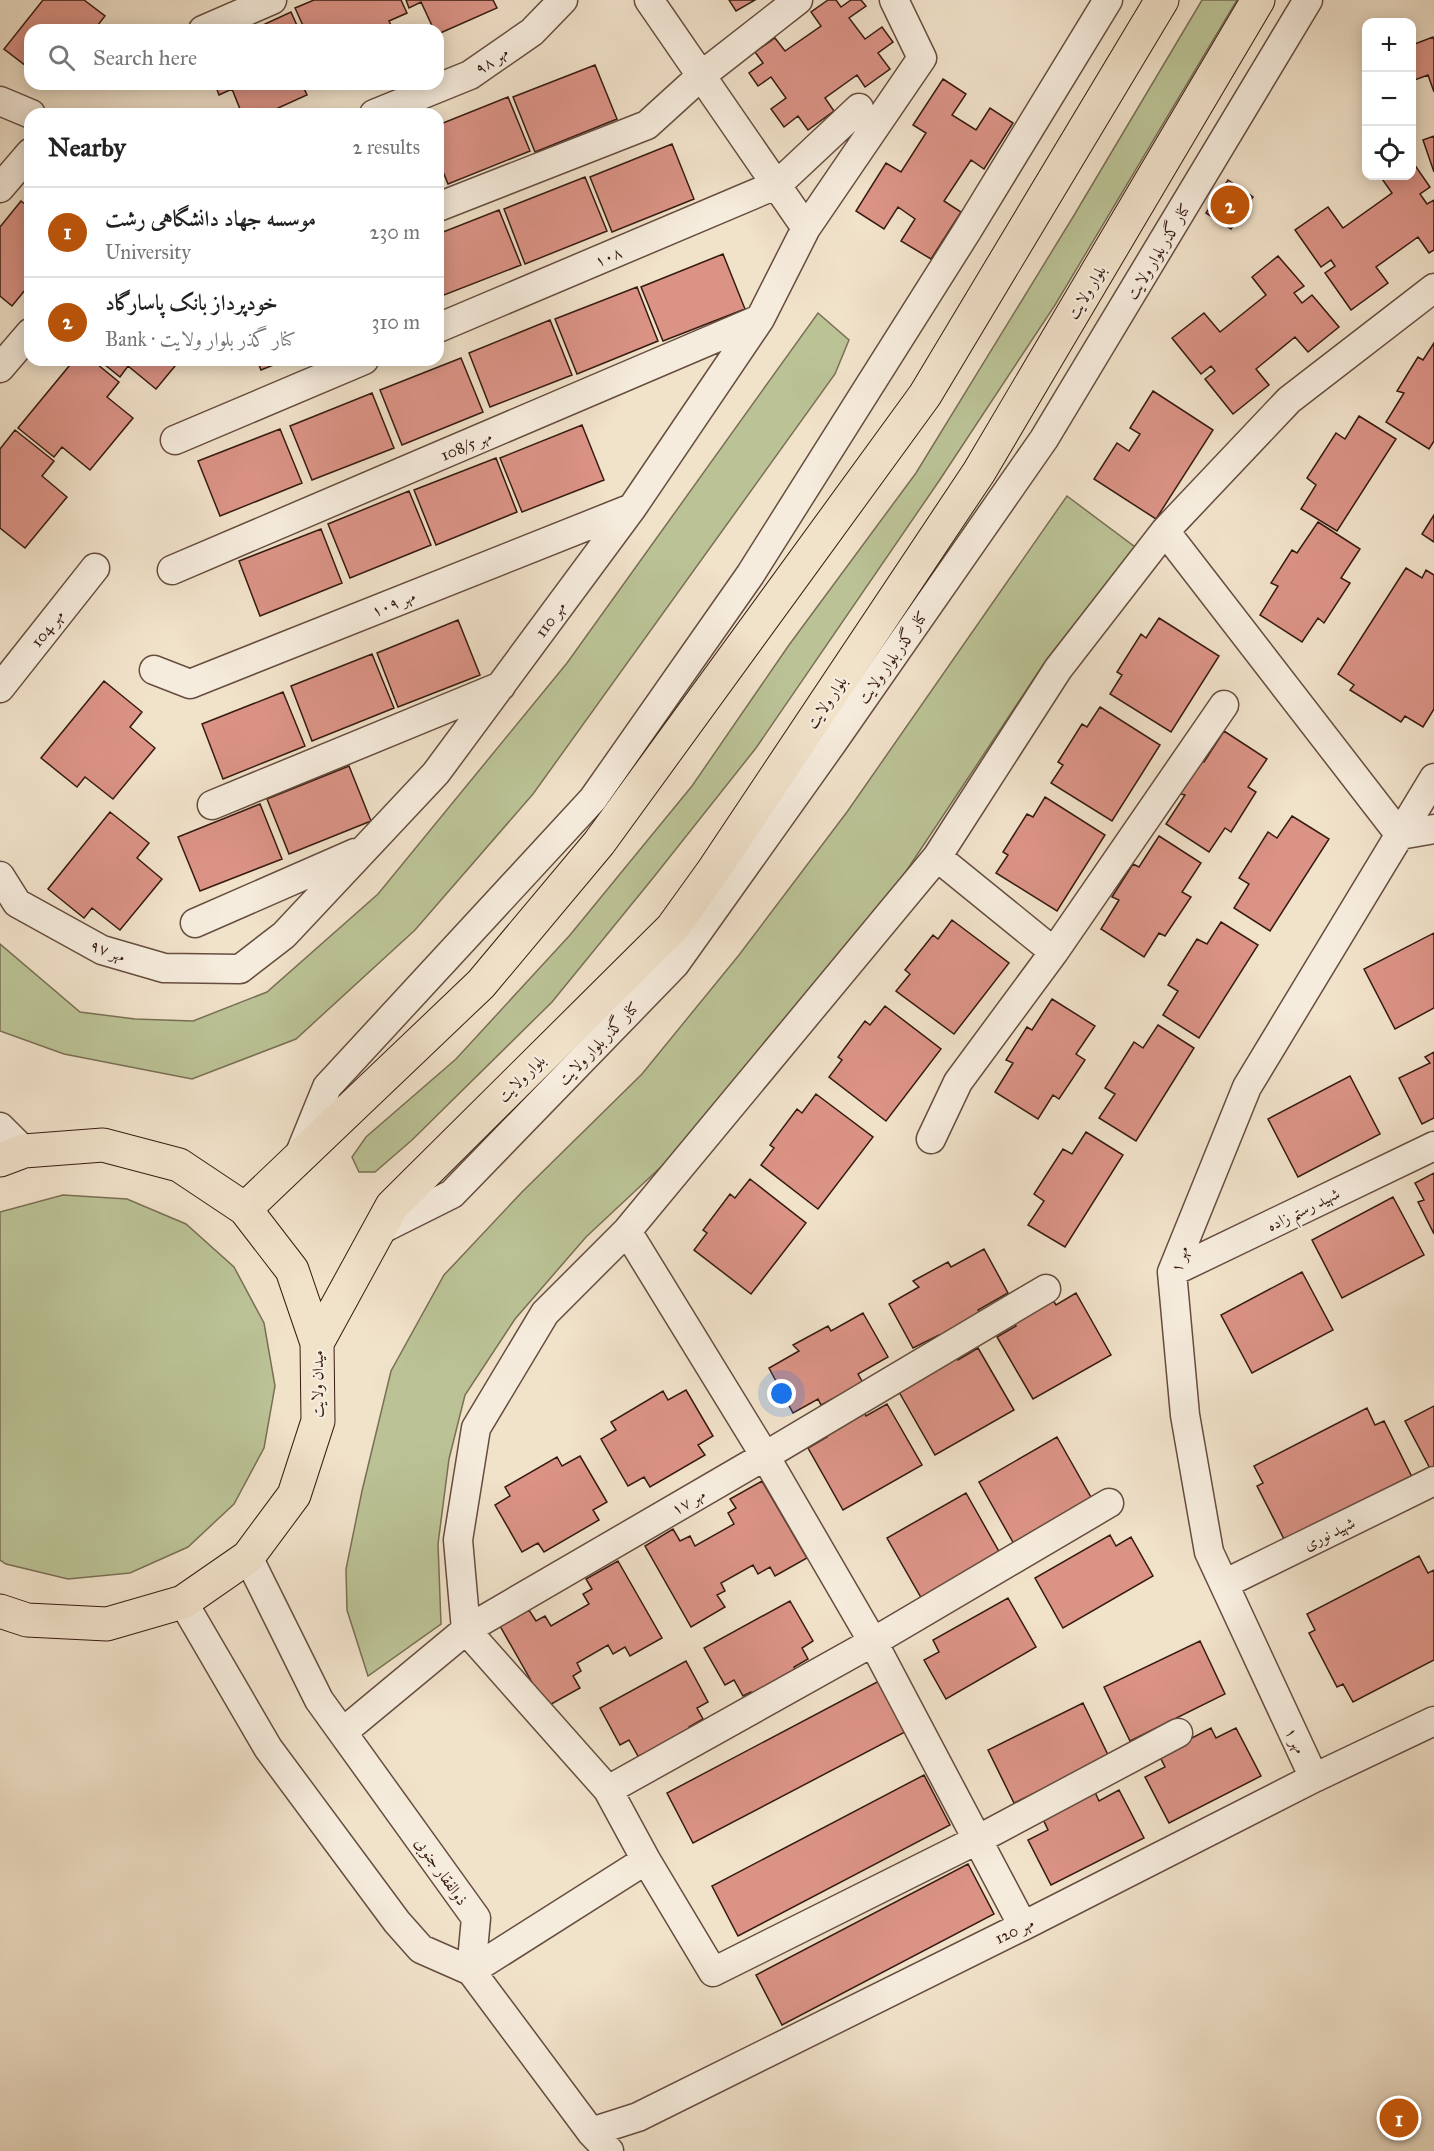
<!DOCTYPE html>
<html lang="en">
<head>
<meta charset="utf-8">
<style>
  :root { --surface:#fff; --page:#f6f6f6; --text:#222; --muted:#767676; --line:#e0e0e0; --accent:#b45309 }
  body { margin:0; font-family:"IM FELL Great Primer",Amiri,serif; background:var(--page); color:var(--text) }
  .controls { position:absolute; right:18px; top:18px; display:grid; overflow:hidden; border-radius:12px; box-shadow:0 3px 15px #0003 }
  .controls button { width:54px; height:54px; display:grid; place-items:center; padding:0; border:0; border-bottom:2px solid var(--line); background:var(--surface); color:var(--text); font:30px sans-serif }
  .you { position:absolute; left:782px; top:1394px; width:21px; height:21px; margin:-15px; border:4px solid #fff; border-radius:50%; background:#1a73e8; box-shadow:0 0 0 9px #1a73e833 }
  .badge { display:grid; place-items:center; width:39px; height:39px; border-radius:50%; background:var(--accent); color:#fff; font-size:20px; font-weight:700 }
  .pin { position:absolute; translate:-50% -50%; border:3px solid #fff; box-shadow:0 2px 6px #0006 }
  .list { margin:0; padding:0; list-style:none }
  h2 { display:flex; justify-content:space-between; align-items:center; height:78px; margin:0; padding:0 24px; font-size:26px }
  h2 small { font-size:20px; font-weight:400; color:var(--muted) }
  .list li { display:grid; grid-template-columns:39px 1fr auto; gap:18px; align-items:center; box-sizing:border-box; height:90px; padding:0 24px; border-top:2px solid var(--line) }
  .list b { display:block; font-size:22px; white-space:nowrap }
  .list p { margin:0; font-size:20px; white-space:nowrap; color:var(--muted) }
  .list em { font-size:20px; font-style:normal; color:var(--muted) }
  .icon { flex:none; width:33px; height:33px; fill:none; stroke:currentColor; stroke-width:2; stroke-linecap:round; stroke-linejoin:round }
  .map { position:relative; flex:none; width:1434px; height:2151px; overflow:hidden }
  .search { position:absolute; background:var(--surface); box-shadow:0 3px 15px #0003; left:24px; top:24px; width:420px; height:66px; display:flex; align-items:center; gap:15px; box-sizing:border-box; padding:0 21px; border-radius:18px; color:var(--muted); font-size:22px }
  .panel { position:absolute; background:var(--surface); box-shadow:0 3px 15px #0003; left:24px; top:108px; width:420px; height:258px; border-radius:18px }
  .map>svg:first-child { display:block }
  .green { fill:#bbc396; stroke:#796f54; stroke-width:1.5 }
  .building { fill:#db9386; stroke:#371b11; stroke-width:1.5 }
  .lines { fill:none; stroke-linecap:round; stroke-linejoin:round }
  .minor-casing { stroke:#664d3f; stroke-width:31 }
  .major-casing { stroke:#371b11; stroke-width:35 }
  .minor { stroke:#f6ecdd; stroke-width:28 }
  .major { stroke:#f1e2ca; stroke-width:33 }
  .labels { text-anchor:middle; stroke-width:4.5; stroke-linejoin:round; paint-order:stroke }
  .street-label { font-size:16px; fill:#371b11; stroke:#f6ecdd }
</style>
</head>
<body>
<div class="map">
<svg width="1434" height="2151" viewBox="0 0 1434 2151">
  <rect width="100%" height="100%" fill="#f1e2ca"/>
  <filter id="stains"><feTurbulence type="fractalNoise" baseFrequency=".00333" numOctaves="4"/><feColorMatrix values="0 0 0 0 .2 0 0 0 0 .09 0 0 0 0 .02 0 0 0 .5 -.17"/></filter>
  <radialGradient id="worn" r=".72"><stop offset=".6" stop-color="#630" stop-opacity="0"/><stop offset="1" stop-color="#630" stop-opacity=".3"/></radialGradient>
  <!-- green -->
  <path class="green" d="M1202,0H1237L1055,305L939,481L756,748L653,878L552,1002L412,1140L375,1172H359L352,1157L366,1137L456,1059L570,935L692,786L789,645L916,473L1073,217Z
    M818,313L849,340L835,374L533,794L415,930L296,1039L192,1079L64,1054L0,1031V944L80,1012L135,1019L193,1021L267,992L378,894L567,663Z
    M1067,496L1135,547L1047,659L899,882L679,1150L586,1237L515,1319L465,1395L449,1459L438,1544L441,1624L368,1676L347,1610L346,1569L362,1491L391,1371L444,1275L522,1192L642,1074L739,955L847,812Z
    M63,1195L127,1199L186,1224L234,1267L264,1323L275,1386L264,1448L234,1504L188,1547L130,1573L68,1579L6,1564L0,1560V1212Z"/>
  <!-- building -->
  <path class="building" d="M43,0H84L105,16L94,30H30V69L4,49Z
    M314,0H401L407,13L389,21L393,30H305L295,8Z
    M406,0H493L497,8L438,34V30H434L421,2L409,8Z
    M729,0H755L736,11Z
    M828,0H836L841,7L851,0H861L866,6L849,18L865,39L882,27L893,42L878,53L890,69L865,87L857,75L825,98L834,111L808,130L798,116L784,127L771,109L786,98L771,77L758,86L749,73L763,63L755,52L775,38L785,51L821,26L811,12Z
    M291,12L299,30H252Z
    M1433,37L1434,40V92L1428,75L1412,81V45Z
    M595,65L617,119L535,152L513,97Z
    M943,79L966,94L952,115L976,130L990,108L1013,123L984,169L971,160L944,201L961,212L931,259L901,241L915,219L898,207L884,229L856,211L886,163L901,172L926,133L913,125Z
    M215,84H302L307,95L265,114H242L232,89L219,95Z
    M508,97L530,151L448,184L438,159V125Z
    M1434,136V172L1423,140Z
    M672,144L694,199L612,232L590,177Z
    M1412,161L1430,187L1420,194L1427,204L1434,200V250L1429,253L1418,237L1376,267L1388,283L1351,310L1325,273L1335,266L1331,260L1321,267L1295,230L1328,207L1343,228L1392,193L1380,176H1412Z
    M585,177L607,231L525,264L504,209Z
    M1228,180L1253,197L1231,229L1206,213Z
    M21,201L30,208V284L12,306L0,296V227Z
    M499,210L521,265L439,297L438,234Z
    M723,254L745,309L663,341L641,287Z
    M1278,256L1304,286L1294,293L1302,303L1312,295L1339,327L1308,352L1295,337L1256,369L1269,385L1233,414L1205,379L1215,371L1211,366L1201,374L1172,338L1204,313L1220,332L1266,295L1252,277Z
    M637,287L658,341L577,374L555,319Z
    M550,320L572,375L490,407L469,353Z
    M1434,343V441L1429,449L1386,422L1404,393L1397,391L1418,357L1423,360Z
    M461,358L483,412L402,445L380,390Z
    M74,360H92L119,382L107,397L133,418L90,470L62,447L54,457L18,428Z
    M99,360H180L156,389L128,366L120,377Z
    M257,360H286L261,370Z
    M1153,391L1213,430L1156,519L1094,479L1117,443L1129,451L1140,434L1130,428Z
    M372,393L394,448L312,480L290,426Z
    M1359,416L1396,439L1337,531L1301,509L1316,485L1307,478L1336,433L1345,439Z
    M582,425L604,480L522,512L500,458Z
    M280,429L302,483L220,516L198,461Z
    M15,430L54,461L42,476L67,497L25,548L0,528V449Z
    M496,458L517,512L436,545L414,490Z
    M409,491L431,545L350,578L328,524Z
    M1434,515V542L1422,534Z
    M1318,522L1360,549L1341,578L1350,583L1324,623L1318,618L1302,642L1260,615L1278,586L1271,583L1292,550L1297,553Z
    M321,529L342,583L260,616L239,561Z
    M1406,568L1422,578L1426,570L1434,575V709L1423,727L1405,716L1401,722L1350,690L1354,685L1338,674Z
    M1159,618L1219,656L1171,732L1110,694L1122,675L1117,672L1141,634L1146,638Z
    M458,620L480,675L398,707L377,653Z
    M372,654L394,708L312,741L291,686Z
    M104,681L142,712L130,727L155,748L113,799L85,777L77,787L41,758Z
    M283,692L305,746L223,779L202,724Z
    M1100,707L1160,745L1112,821L1051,783L1063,765L1058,762L1082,724L1087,727Z
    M1224,731L1267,759L1248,787L1256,792L1231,832L1225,828L1209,852L1166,824L1185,795L1177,793L1199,759L1204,762Z
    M349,766L371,821L289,854L267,799Z
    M1045,797L1105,835L1057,911L996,873L1008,855L1003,852L1027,814L1033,817Z
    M260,804L282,859L200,891L178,837Z
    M110,812L149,843L137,858L162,879L120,930L92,908L84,918L48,889Z
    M1292,816L1329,839L1270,931L1234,908L1249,884L1239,878L1268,832L1277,838Z
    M1159,836L1201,863L1182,892L1191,897L1165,936L1159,933L1144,957L1101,929L1119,900L1112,897L1133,864L1139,867Z
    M952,920L1009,963L954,1034L896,991L910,974L905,970L933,935L938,939Z
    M1221,922L1258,945L1199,1038L1163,1015L1178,991L1168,985L1197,939L1207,944Z
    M1434,933V1008L1395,1029L1364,969Z
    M1052,999L1095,1026L1076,1054L1085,1060L1059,1099L1053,1095L1038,1119L995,1092L1013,1063L1006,1060L1027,1027L1032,1030Z
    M885,1006L941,1049L886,1121L829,1077L842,1060L838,1057L865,1021L870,1025Z
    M1158,1025L1194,1048L1136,1141L1099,1118L1115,1094L1105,1088L1134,1042L1143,1048Z
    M1434,1052V1118L1422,1124L1399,1078L1430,1063L1425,1057Z
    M1350,1076L1380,1134L1298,1177L1268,1119Z
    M816,1094L873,1137L818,1209L761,1165L774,1148L770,1145L797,1109L802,1113Z
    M1086,1132L1123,1155L1065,1247L1028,1225L1044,1201L1034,1194L1063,1149L1072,1154Z
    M1434,1173V1234L1418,1202L1424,1200L1415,1183Z
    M750,1179L806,1223L751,1294L694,1250L707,1233L703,1230L730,1194L735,1198Z
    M1393,1197L1424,1255L1342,1298L1312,1240Z
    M984,1249L1008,1293L978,1310L983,1318L942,1341L939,1335L913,1348L889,1304L919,1287L913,1281L948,1262L951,1267Z
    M1302,1272L1333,1330L1252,1373L1221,1315Z
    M1076,1293L1111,1355L1033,1399L997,1337L1016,1326L1014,1322L1053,1300L1056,1305Z
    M863,1313L888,1357L858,1374L863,1383L821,1405L818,1399L793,1413L769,1368L799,1351L793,1345L828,1326L831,1331Z
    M978,1348L1014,1410L935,1455L899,1392L955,1354L958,1360Z
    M686,1390L713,1436L698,1445L705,1455L650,1487L644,1477L628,1486L601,1439L616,1430L611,1422L663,1391L668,1400Z
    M887,1404L922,1465L843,1510L808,1448L827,1437L824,1432L863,1410L866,1416Z
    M1434,1406V1476L1405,1421Z
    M1367,1408L1375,1425L1384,1421L1412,1477L1284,1539L1257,1486L1263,1483L1254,1466Z
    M1057,1437L1092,1499L1014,1544L979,1482Z
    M580,1456L607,1502L593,1510L599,1520L544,1552L538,1543L522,1552L495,1505L510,1496L505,1487L557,1457L562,1466Z
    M762,1481L807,1558L775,1576L770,1567L758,1574L753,1565L721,1583L725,1591L717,1595L725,1607L691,1627L645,1546L673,1529L680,1541L690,1536L695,1546L734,1524L728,1513L736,1508L730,1499Z
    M966,1493L1001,1555L923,1601L887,1538Z
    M1110,1535L1116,1546L1131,1537L1153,1576L1063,1628L1035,1578Z
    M1419,1556L1428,1573L1434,1570V1660L1353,1702L1343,1684L1337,1687L1309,1633L1315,1630L1307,1614Z
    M618,1561L662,1638L630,1656L625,1647L613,1654L608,1645L577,1663L581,1671L573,1676L580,1688L546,1707L500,1626L529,1610L536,1621L545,1616L551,1626L589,1604L583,1594L592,1589L586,1579Z
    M1008,1598L1036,1647L946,1699L924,1660L939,1652L933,1640Z
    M790,1601L813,1641L802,1648L808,1659L794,1667L800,1678L756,1703L751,1692L743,1696L734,1680L725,1685L704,1648Z
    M1200,1641L1225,1694L1130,1741L1104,1687Z
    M686,1661L708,1702L697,1708L703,1719L689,1727L696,1739L638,1756L629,1740L620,1745L600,1708Z
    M879,1681L905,1732L693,1843L667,1793Z
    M1083,1703L1109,1757L1014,1803L988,1750Z
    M1211,1728L1216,1738L1236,1728L1261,1776L1169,1823L1145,1777L1165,1767L1159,1755Z
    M924,1775L950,1825L738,1936L712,1886Z
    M1094,1790L1099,1801L1119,1790L1144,1838L1051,1885L1028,1840L1048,1830L1042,1817Z
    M968,1864L994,1914L782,2025L756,1975Z"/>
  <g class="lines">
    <defs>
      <path id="minor" d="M649,0L806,228
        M203,30L272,0
        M0,101L31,114
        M374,114L470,75L532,32L563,0
        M0,188L30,153
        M438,207L647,125L702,75L798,0
        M438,328L778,184L859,108
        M0,368L30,333
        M175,440L364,360
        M1165,531L1400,835L1434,829
        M172,570L760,319
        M154,670L190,684L632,508
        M0,688L95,568
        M212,805L501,686
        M937,857L1054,952
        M0,876L17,903L102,950L164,968L240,969L284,935L436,773L632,508L760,319L806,228L922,58L894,0
        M195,923L355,853
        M0,1127L24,1151
        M931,1139L958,1082L1054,952L1224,705
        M298,1158L327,1087L593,799L750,575L967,231L1108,0
        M378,1231L452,1194L675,964L833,742L1044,439L1308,0
        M627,1231L765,1456L873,1642L1023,1926
        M1172,1272L1434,1146
        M248,1557L319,1700L476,1918L471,1971
        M1224,1584L1434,1481
        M183,1602L268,1748L397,1922L421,1949L471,1971L591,2132L609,2151
        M343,1732L466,1630L765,1456L1046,1289
        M1178,1733L977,1840L713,1972L646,1860L608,1790L466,1630L458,1540L476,1428L545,1313L627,1231L937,857L1058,669L1165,531L1289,400L1434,288
        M1314,1778L1209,1552L1185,1415L1172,1272L1247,1087L1434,778
        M608,1790L873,1642L1109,1503
        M471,1971L646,1860
        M591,2132L638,2117L1023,1926L1314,1778L1434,1721"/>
      <path id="major" d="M0,1160L24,1151L103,1145L179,1165L245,1209L292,1270L317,1343L318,1421L294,1495L248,1557L183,1602L107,1624L27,1620L0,1611
        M245,1209L481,984L599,843L925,395L1162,0
        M317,1343L392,1206L672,928L713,871L979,472L1258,0"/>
    </defs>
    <!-- minor casing -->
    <use href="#minor" class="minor-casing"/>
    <!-- major casing -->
    <use href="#major" class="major-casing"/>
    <!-- minor -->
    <use href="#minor" class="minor"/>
    <!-- major -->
    <use href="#major" class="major"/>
  </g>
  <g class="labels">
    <!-- street labels -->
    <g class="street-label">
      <text transform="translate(491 60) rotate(-34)" y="6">مهر ۹۸</text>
      <text transform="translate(1158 251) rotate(-59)" y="6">کنار گذر بلوار ولایت</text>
      <text transform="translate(608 256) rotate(-23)" y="6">۱۰۸</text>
      <text transform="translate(1086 292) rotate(-59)" y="6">بلوار ولایت</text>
      <text transform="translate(466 445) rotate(-23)" y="6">مهر 108/5</text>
      <text transform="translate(393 603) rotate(-22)" y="6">مهر ۱۰۹</text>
      <text transform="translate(550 619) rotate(-54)" y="6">مهر 110</text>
      <text transform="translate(47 628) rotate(-52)" y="6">مهر 104</text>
      <text transform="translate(892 657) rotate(-55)" y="6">کنار گذر بلوار ولایت</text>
      <text transform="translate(826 702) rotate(-56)" y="6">بلوار ولایت</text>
      <text transform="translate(108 950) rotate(21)" y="6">مهر ۹۷</text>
      <text transform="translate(598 1043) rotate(-46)" y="6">کنار گذر بلوار ولایت</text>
      <text transform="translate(521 1078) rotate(-45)" y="6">بلوار ولایت</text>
      <text transform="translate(1303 1209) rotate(-26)" y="6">شهید رستم زاده</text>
      <text transform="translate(1179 1259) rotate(-72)" y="6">مهر ۱</text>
      <text transform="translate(317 1384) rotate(-90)" y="6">میدان ولایت</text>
      <text transform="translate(688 1501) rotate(-30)" y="6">مهر ۱۷</text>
      <text transform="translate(1329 1533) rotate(-26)" y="6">شهید نوری</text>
      <text transform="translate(1296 1740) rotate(65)" y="6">مهر ۱</text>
      <text transform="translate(442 1871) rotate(55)" y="6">ذوالفقار جنوبی</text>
      <text transform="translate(1014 1930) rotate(-26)" y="6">مهر 120</text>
    </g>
  </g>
  <rect width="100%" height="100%" filter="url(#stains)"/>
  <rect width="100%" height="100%" fill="url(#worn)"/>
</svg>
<div class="controls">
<button>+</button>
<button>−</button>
<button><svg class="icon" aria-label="locate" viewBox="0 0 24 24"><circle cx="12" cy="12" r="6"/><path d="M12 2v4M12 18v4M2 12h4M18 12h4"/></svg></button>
</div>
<div class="you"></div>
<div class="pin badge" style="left:1399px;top:2118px">1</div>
<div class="pin badge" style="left:1230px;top:205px">2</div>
<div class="search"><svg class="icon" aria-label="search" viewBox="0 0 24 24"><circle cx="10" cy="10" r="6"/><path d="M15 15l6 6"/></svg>Search here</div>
<section class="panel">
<h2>Nearby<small>2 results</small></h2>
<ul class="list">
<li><span class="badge">1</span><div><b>موسسه جهاد دانشگاهی رشت</b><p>University</p></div><em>230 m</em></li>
<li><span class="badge">2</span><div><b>خودپرداز بانک پاسارگاد</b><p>Bank · کنار گذر بلوار ولایت</p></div><em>310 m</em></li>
</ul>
</section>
</div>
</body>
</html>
